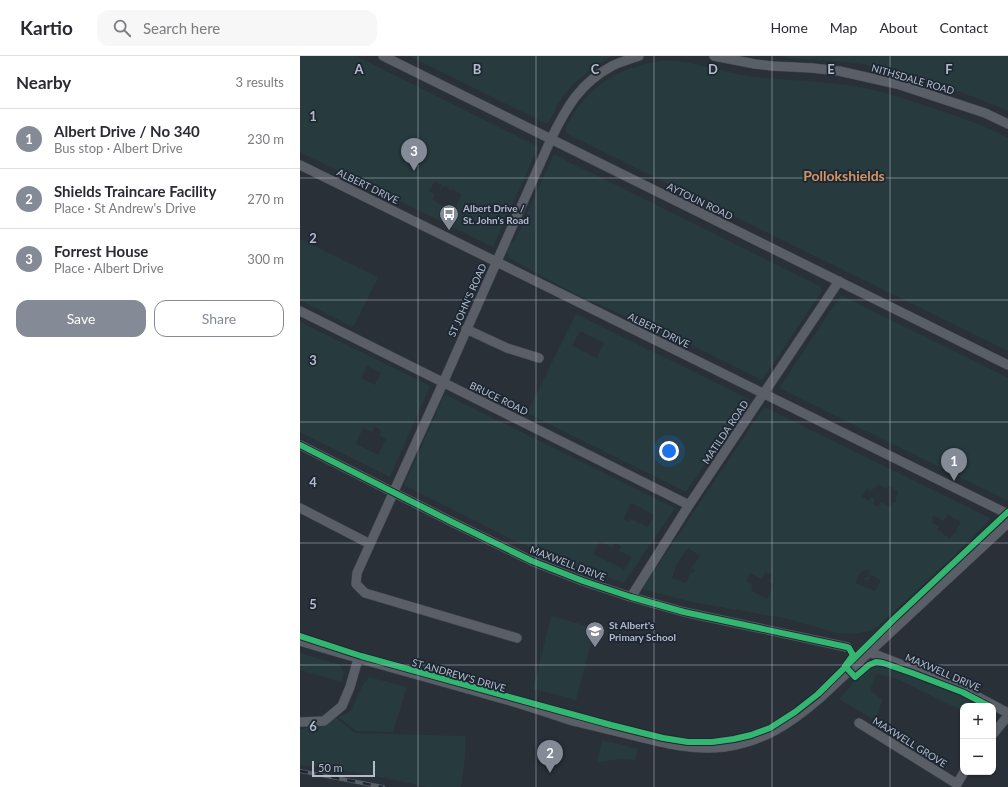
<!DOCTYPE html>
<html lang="en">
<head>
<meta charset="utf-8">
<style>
  :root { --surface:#fff; --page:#f7f7f7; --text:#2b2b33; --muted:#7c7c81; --line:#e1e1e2; --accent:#848b96 }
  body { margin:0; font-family:Lato,sans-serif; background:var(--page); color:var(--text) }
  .controls { position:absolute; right:12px; bottom:12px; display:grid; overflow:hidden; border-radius:8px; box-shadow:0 1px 3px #0004 }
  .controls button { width:36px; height:36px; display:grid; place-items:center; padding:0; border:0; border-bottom:1px solid var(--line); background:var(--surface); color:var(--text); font:20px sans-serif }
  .scale { position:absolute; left:12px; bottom:10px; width:63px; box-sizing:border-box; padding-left:4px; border:2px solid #b4bcc9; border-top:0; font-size:11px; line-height:14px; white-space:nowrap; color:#b4bcc9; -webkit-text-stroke:3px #1d2633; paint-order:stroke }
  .you { position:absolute; left:369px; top:395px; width:14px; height:14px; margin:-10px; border:3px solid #fff; border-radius:50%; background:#1a73e8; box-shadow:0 0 0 6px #1a73e833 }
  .badge { display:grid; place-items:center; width:26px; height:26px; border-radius:50%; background:var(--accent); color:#fff; font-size:13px; font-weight:700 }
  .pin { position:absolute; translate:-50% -33px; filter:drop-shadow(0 1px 2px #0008) }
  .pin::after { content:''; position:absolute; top:21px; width:14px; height:12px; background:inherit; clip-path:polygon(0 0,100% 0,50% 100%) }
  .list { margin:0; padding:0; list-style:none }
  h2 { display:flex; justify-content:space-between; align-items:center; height:52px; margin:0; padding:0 16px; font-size:17px }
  h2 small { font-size:13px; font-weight:400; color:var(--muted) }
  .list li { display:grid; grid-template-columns:26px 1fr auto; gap:12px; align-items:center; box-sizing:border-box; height:60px; padding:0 16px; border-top:1px solid var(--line) }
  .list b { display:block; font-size:15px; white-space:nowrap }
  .list p { margin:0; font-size:13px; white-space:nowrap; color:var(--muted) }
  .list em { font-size:13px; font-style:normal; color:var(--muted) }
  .actions { display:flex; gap:8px; padding:12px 16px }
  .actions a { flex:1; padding:9px 0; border:1px solid var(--accent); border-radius:12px; text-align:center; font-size:14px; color:var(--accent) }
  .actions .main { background:var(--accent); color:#fff }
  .icon { flex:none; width:22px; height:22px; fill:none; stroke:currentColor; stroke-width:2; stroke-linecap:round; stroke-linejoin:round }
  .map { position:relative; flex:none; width:708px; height:731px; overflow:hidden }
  header { display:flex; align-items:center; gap:24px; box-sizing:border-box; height:56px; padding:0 20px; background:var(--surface); border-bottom:1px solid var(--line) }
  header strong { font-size:19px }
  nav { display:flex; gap:22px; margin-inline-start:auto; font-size:14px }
  .search { width:280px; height:36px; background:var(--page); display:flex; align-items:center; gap:10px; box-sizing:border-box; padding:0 14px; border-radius:12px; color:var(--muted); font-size:15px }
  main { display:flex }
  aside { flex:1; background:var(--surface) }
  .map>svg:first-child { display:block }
  .green { fill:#273a3e; fill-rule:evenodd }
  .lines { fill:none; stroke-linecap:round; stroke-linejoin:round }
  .minor-casing { stroke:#484c53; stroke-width:10 }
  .minor { stroke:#5a5e66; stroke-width:9 }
  .rail-casing { stroke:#595d64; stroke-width:4 }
  .rail { stroke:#1d2633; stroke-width:2.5; stroke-dasharray:8; stroke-linecap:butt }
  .cycleway-casing { stroke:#1d2633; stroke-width:8 }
  .cycleway { stroke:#33b770; stroke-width:6 }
  .grid { fill:none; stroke:#b4bcc9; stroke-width:1; stroke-opacity:0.55 }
  .labels { text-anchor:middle; stroke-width:3.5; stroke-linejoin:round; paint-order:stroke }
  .street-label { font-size:10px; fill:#b4bcc9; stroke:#1d2633 }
  .poi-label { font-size:10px; font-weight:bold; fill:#b4bcc9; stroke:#1d2633; text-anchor:start }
  .district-label { font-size:14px; font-weight:bold; fill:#d59563; stroke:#1d2633 }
  .grid-label { font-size:13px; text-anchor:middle; font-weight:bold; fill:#b4bcc9; stroke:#1d2633; stroke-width:3.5; stroke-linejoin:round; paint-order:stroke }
</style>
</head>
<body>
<header>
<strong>Kartio</strong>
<div class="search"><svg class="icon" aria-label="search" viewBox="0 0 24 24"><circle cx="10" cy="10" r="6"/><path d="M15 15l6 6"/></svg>Search here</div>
<nav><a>Home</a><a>Map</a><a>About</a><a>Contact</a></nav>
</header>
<main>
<aside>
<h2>Nearby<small>3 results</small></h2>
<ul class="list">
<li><span class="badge">1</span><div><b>Albert Drive / No 340</b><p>Bus stop · Albert Drive</p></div><em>230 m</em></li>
<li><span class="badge">2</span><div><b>Shields Traincare Facility</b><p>Place · St Andrew's Drive</p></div><em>270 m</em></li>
<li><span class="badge">3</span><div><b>Forrest House</b><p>Place · Albert Drive</p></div><em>300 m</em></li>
</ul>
<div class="actions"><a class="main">Save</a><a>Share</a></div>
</aside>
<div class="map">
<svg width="708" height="731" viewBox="0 0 708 731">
  <rect width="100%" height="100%" fill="#2a3038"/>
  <!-- green -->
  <path class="green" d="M0,0H56L237,90L238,92L193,191L0,96ZM135,125L142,129L140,133H141L142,131L146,130L148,131L150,135L152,133L162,138L155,152L152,153L146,150L145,151L141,150V148L132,144L135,138L129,135Z
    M109,0H313C292,11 272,26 259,46C255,53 252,62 247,68Z
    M483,0H708V55C688,46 668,39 648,32C619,22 591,14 562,8C537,4 512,4 488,2Z
    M361,5C390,3 419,16 448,20C481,24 514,25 547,29C578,33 608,44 638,54C662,62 686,70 708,82V295L267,78L265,73C275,52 290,34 310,22C317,17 325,15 332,11L333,12L345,8Z
    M255,99L520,230L522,235L463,323L462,324L373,280L372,281L275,238L209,202L206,193L214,184L215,185L253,100Z
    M0,183L78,221L53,271L0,244Z
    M541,239L708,322V443L706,444L479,332Z
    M276,258L449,343L386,436L227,357ZM280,275L304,287L297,302L272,290Z
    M0,266L130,330L90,421L0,376ZM67,310L81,317L75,329L61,322ZM75,371L81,374L79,379L86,383L78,399L56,388L63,372L72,376Z
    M146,339L375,452L324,527L281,512L215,485L104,429L144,340ZM331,447L354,459L348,471L330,463L329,466L323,463ZM300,485L313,492L315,487L321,490L319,495L332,501L325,514L293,498Z
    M464,351L690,462V463L653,501L577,571L570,575L559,577L549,578L537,577L488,563L392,546L342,533ZM578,428L586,433L587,431H588L589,430L594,432L593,433L598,436L595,443L597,445L595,446H593L591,451L581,446L578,451L573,448L575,443L571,441L569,445L562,441L566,433L571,436L573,432L575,433ZM648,458L656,464L658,463L661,467L656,474L657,475L656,477H654L650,482L645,479L644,481L643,480L644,478L637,473L639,471L632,466L633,463L632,462L634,459L643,465ZM388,492L400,500L391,512L395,514L393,517L391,516L386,527L372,522L376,511L375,510L377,508ZM568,514L570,520L563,522L568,525L571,519L581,524L575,535L555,527L561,516ZM465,516L472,519L469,526L474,529L467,543L451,535L453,529L446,525L450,517L462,523Z
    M251,560L295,572L276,644L233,633Z
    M0,597L40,609L44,617L42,626L0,614Z
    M584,609L649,634L678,650H663V655L595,622L576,618L570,634L582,644L576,665L539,643L568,610Z
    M69,621L107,631L93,676L56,675L38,661L51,655L63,628Z
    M37,662L55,677L165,680V701L161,731H127L90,723L36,713L0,709V674Z
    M302,684L338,693L335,704L321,703L297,706Z"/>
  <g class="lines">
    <defs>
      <path id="minor" d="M83,0L708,309
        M414,0L455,8L472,10L512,12L539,15L597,28L685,57L708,68
        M0,109L708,458
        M0,255L389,449
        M166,273L207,292L239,302
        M0,389L152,466L232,505L283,525L331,541L384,556L547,591
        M0,452L70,488
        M331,541L389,449L539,225
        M217,582L65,537L56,528L57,517L143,327L251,83C266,52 280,27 312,10C320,6 330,3 339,0
        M0,585C69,606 138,624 207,644C229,650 251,658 273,665C294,670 314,675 335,680C364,687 394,695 424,691C463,686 491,667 520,642L708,467
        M569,596L663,633L708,657
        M0,666L24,665L42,650L50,631L58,603
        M559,667L657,728L664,716
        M693,678L708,660"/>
    </defs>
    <!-- minor casing -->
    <use href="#minor" class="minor-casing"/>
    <!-- minor -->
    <use href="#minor" class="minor"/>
    <defs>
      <path id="rail" d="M0,715L83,731"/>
    </defs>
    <!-- rail casing -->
    <use href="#rail" class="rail-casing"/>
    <!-- rail -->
    <use href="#rail" class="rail"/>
    <defs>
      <path id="cycleway" d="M0,389L152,466L232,505L283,525L331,541L384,556L547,591L549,592L553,599L545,610L555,621L569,609L576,606L583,607L612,617L662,636L689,650
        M0,580L61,600L311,669L363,682L388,686H412L434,683L451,679L470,672L495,656L518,638L595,562L708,456"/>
    </defs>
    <!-- cycleway casing -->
    <use href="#cycleway" class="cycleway-casing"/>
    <!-- cycleway -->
    <use href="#cycleway" class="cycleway"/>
  </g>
  <!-- grid -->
  <path class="grid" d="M118,0V731M236,0V731M354,0V731M472,0V731M590,0V731M0,122H708M0,244H708M0,366H708M0,487H708M0,609H708"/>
  <!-- icons -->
  <defs>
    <symbol id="bus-pin" viewBox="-11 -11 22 30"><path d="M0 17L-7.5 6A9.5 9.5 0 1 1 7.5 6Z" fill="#848b96" stroke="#1d2633"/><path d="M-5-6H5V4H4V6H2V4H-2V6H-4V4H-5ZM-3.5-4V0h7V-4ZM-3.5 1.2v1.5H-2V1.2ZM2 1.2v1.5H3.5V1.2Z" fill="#fff"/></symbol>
    <symbol id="school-pin" viewBox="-11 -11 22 30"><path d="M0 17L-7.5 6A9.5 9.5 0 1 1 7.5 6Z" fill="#848b96" stroke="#1d2633"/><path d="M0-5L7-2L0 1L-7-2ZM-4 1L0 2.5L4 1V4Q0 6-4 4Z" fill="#fff"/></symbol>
  </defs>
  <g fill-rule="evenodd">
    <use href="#bus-pin" x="138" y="147" width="22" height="30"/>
    <use href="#school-pin" x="284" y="564" width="22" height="30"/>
  </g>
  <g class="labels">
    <!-- street labels -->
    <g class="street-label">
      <text transform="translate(613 23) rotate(16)" y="4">NITHSDALE ROAD</text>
      <text transform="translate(68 130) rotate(26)" y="4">ALBERT DRIVE</text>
      <text transform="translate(400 145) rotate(26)" y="4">AYTOUN ROAD</text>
      <text transform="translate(167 244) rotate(-66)" y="4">ST JOHN'S ROAD</text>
      <text transform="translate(359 274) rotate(26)" y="4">ALBERT DRIVE</text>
      <text transform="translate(199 342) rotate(26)" y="4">BRUCE ROAD</text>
      <text transform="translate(425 376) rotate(-56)" y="4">MATILDA ROAD</text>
      <text transform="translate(268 507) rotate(21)" y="4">MAXWELL DRIVE</text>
      <text transform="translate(643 616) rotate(23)" y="4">MAXWELL DRIVE</text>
      <text transform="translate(159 619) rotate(16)" y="4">ST ANDREW'S DRIVE</text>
      <text transform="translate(610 686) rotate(32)" y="4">MAXWELL GROVE</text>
    </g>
    <!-- poi labels -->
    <g class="poi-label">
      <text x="163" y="156">Albert Drive /<tspan x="163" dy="12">St. John's Road</tspan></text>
      <text x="309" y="573">St Albert's<tspan x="309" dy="12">Primary School</tspan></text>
    </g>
    <!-- district labels -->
    <g class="district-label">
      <text x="544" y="125">Pollokshields</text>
    </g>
  </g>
  <g class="grid-label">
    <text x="59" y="18">A</text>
    <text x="177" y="18">B</text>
    <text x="295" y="18">C</text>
    <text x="413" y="18">D</text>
    <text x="531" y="18">E</text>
    <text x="649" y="18">F</text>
    <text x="13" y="65">1</text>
    <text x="13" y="187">2</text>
    <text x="13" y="309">3</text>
    <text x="13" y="431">4</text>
    <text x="13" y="553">5</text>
    <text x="13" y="675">6</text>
  </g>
</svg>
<div class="controls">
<button>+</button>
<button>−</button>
</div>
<div class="scale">50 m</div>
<div class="you"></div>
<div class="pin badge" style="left:654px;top:425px">1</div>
<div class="pin badge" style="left:250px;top:717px">2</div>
<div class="pin badge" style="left:114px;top:115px">3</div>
</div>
</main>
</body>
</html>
